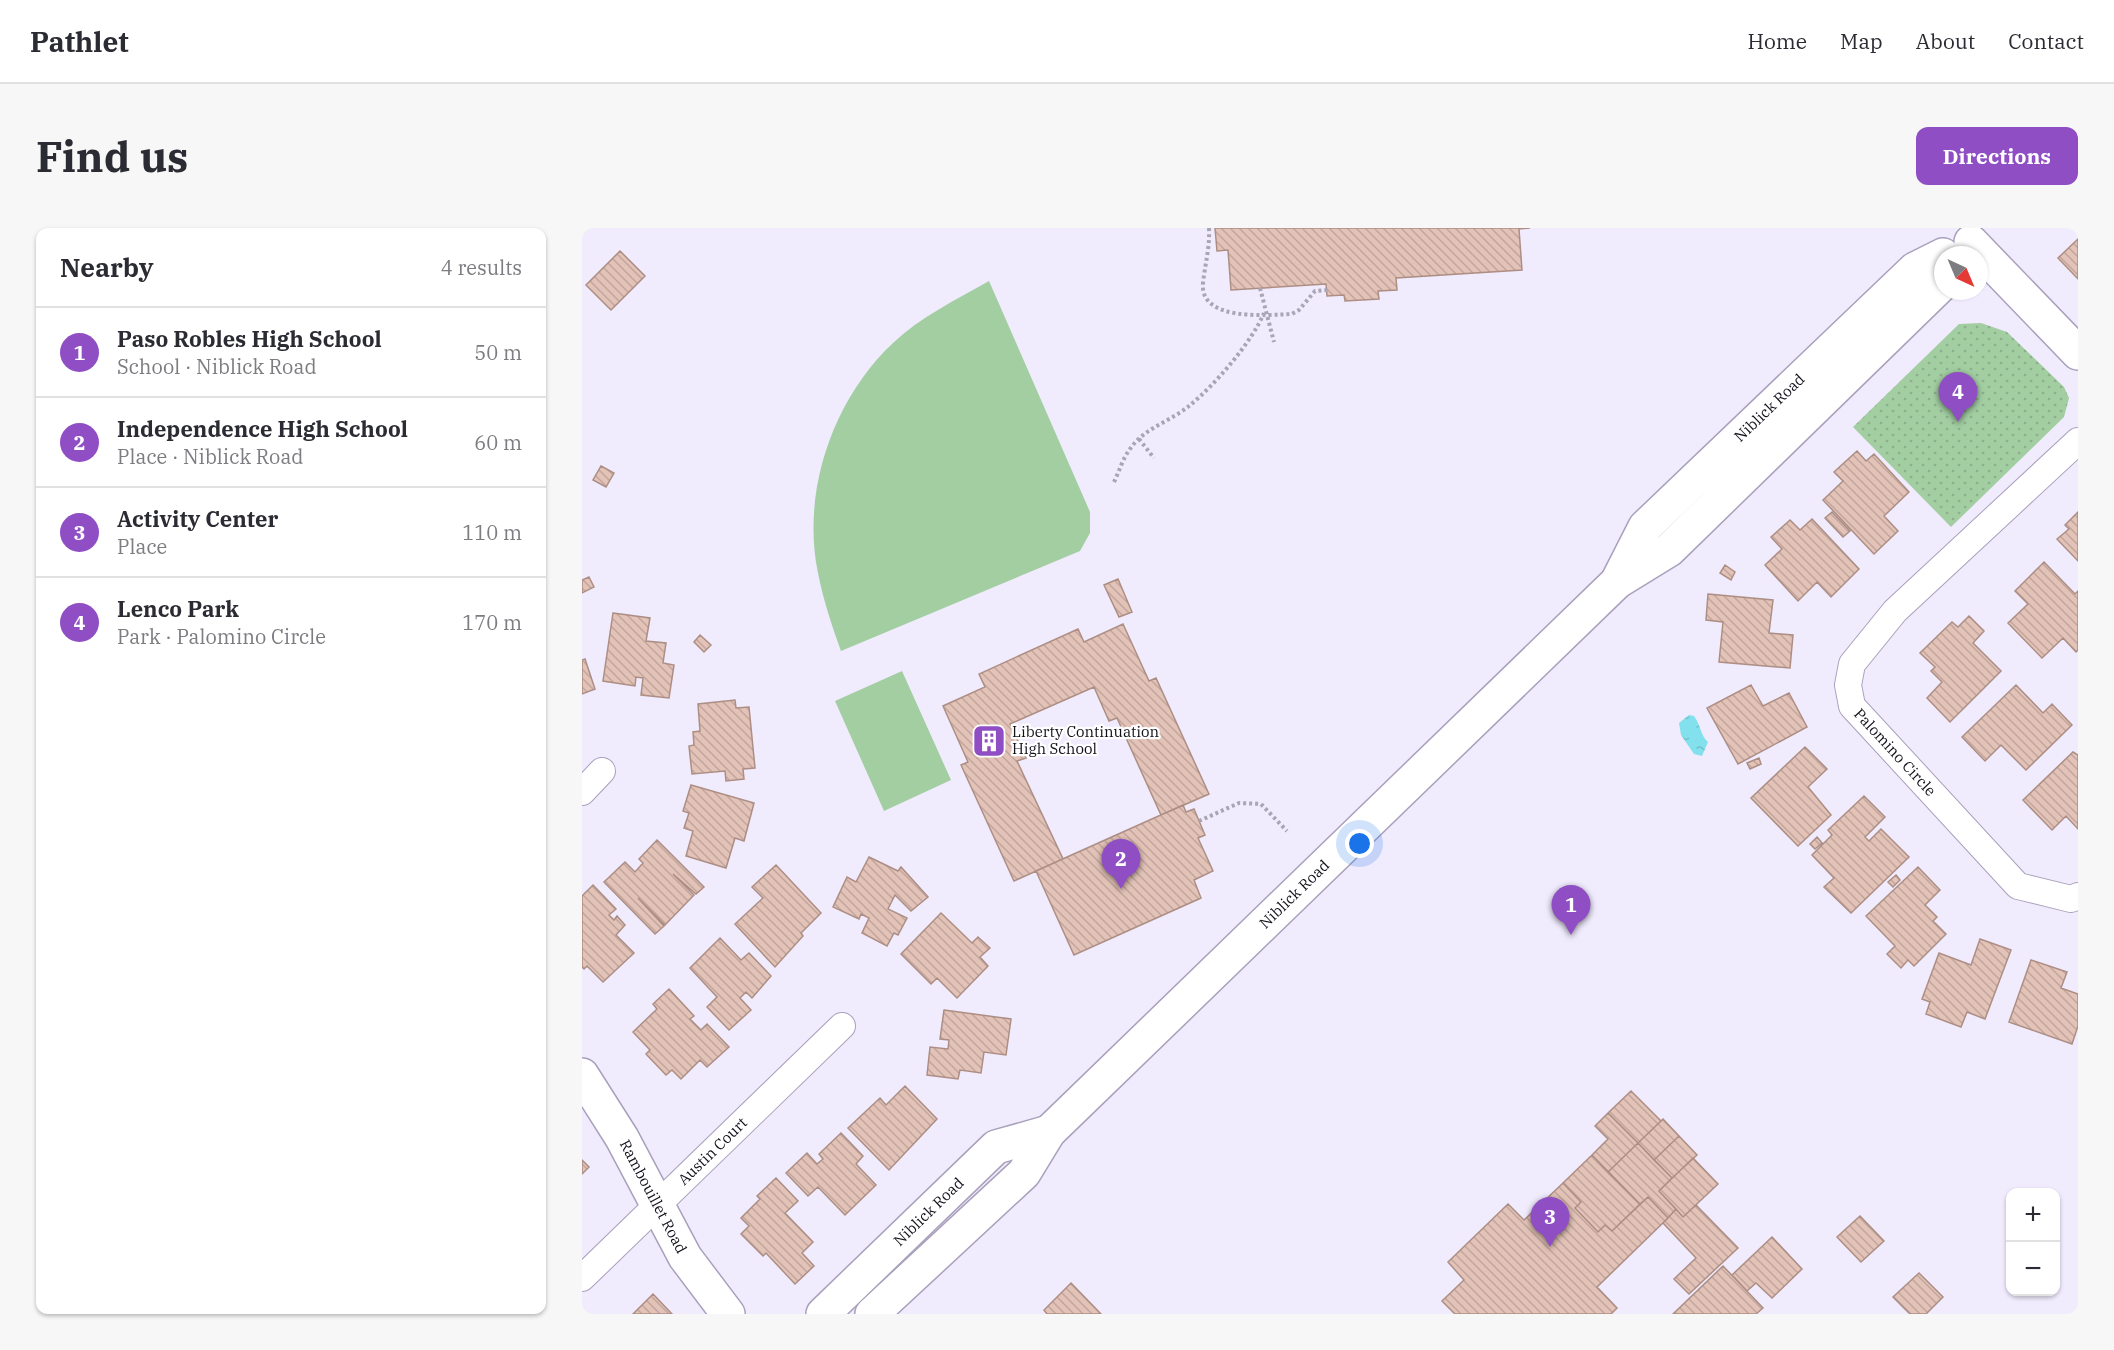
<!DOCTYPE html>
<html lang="en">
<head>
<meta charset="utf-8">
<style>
  :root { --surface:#fff; --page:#f7f7f7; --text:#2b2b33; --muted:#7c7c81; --line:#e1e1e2; --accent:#8f4ec4 }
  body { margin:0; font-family:"IBM Plex Serif",serif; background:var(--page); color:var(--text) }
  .controls { position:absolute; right:18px; bottom:18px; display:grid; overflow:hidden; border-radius:12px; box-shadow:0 2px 4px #0004 }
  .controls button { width:54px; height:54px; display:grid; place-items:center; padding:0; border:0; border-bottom:2px solid var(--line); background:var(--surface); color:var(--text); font:30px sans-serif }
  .compass { position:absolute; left:1352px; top:18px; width:54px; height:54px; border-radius:50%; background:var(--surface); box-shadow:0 2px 4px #0004; rotate:136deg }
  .you { position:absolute; left:778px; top:616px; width:21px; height:21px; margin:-15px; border:4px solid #fff; border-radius:50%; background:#1a73e8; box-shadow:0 0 0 9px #1a73e833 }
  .badge { display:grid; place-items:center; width:39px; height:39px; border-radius:50%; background:var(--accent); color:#fff; font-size:20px; font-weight:700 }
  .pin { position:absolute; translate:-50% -50px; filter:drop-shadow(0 2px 3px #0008) }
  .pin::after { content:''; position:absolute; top:32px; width:21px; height:18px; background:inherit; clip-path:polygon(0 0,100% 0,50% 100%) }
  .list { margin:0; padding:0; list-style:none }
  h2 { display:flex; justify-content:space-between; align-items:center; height:78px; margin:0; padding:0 24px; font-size:26px }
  h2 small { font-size:20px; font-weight:400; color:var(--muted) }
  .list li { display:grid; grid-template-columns:39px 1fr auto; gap:18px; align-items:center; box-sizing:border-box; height:90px; padding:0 24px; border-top:2px solid var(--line) }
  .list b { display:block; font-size:22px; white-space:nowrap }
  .list p { margin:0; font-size:20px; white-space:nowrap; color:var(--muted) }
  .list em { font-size:20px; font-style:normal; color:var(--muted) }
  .map { position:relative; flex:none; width:1496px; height:1086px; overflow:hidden; border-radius:12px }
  header { display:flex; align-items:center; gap:36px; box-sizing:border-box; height:84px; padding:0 30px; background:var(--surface); border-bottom:2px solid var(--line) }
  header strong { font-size:28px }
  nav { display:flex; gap:33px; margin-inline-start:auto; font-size:21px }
  .intro { display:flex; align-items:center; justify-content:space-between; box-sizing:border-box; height:144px; padding:0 36px }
  h1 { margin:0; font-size:42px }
  .button { padding:15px 27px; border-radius:12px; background:var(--accent); color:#fff; font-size:21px; font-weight:700 }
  main { display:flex; gap:36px; padding:0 36px }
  aside { flex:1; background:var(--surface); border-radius:12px; box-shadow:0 2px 4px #0004 }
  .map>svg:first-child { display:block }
  .grass { fill:#a3cea2 }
  .park { fill:url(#park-dots) }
  .water { fill:url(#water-ripples) }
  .building { fill:url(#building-back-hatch); stroke:#ad8e84; stroke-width:1.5 }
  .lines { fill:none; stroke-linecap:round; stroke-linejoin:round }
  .street-casing { stroke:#a9a0bc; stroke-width:28 }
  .secondary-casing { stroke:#a9a0bc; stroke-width:36 }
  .path { stroke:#a9a5b4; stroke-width:4; stroke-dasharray:3 3; stroke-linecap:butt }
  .street { stroke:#fff; stroke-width:26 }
  .secondary { stroke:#fff; stroke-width:33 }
  .labels { text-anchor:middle; stroke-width:4.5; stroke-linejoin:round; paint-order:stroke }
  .street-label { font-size:15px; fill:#13101a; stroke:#fff }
  .poi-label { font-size:15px; fill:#13101a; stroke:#fff; text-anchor:start }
</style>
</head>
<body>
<header>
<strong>Pathlet</strong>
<nav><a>Home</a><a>Map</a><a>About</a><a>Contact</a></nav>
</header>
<div class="intro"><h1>Find us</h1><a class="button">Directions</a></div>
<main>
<aside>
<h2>Nearby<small>4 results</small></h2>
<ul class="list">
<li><span class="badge">1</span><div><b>Paso Robles High School</b><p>School · Niblick Road</p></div><em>50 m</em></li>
<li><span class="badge">2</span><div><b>Independence High School</b><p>Place · Niblick Road</p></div><em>60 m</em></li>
<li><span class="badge">3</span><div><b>Activity Center</b><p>Place</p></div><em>110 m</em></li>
<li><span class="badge">4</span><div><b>Lenco Park</b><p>Park · Palomino Circle</p></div><em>170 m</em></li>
</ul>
</aside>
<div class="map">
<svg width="1496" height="1086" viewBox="0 0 1496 1086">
  <defs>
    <pattern id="park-dots" width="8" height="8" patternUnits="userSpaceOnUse" patternTransform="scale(1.5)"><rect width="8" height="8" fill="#a3cea2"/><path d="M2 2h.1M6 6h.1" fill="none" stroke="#8bb08b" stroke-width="1.8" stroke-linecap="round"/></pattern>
    <pattern id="water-ripples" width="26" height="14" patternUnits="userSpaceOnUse" patternTransform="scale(1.5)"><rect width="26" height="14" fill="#82e1ec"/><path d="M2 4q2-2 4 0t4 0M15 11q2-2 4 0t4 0" fill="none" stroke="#6fc0ca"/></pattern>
    <pattern id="building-back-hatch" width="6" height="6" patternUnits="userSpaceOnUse" patternTransform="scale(1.5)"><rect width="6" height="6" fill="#e3c3b7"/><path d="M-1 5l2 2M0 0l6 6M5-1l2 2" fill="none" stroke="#c2a69d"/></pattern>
  </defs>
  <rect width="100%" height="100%" fill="#f0ebfd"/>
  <!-- grass -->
  <path class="grass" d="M407,53L508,284V305L498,323L259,423C250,398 241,371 236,345C219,264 251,171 311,115C338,89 374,72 407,53Z
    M320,443L369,552L302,583L253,473Z"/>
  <!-- park -->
  <path class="park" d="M1399,95L1425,104L1482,159L1487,170L1482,189L1369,299L1271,199L1377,96Z"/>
  <!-- water -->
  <path class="water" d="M1107,487L1112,488C1119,497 1118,507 1126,514L1120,528L1112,526L1099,507L1097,495Z"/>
  <!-- building -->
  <path class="building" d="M633,0H948L937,1L940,42L814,50L815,62L796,63L797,71L763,73L762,67L745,68L744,56L649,62L646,22L635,23Z
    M1496,11V51L1476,30Z
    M38,23L63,48L29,82L4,57Z
    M1275,223L1284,233L1292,226L1327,264L1302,288L1316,303L1292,326L1241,272L1261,253L1252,244Z
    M19,238L32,245L24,259L11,252Z
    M1250,284L1268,303L1261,309L1243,290Z
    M1496,284V333L1475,311L1487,301L1483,297Z
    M1230,291L1277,341L1249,369L1235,354L1216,373L1183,337L1200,321L1189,309L1208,292L1218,302Z
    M1462,334L1493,366L1496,363V422L1494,424L1481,410L1460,430L1426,395L1446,376L1433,363Z
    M1143,337L1153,344L1149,352L1138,345Z
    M7,349L12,359L0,365V352Z
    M536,351L550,384L537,389L522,357Z
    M1126,366L1191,372L1187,405L1211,407L1208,440L1137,434L1141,394L1124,392Z
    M31,385L68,390L64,413L84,415L81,435L92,437L87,470L59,467L61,450L54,449L53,458L21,453Z
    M1387,388L1402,403L1391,415L1419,443L1368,494L1345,470L1360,454L1349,443L1353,439L1338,425L1370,394L1376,399Z
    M541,396L567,453L574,450L627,566L579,587L535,490L527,493L512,459L428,496L444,530L435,533L481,631L432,653L379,537L386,534L361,478L403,459L397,446L496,401L502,414Z
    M118,407L129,417L122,424L112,414Z
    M3,431L13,461L0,466V432Z
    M1169,457L1181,478L1207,465L1225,499L1156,536L1125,480Z
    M1434,457L1461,485L1470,476L1490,497L1444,542L1419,517L1403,533L1380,509Z
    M153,472L154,480L167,479L173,540L161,541L162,551L144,553L143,543L110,546L107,518L112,517L111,504L118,503L116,476Z
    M1223,519L1245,541L1226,559L1249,587L1216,618L1169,570Z
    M1491,524L1496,527V601L1484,588L1470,602L1441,572Z
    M1177,530L1179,536L1168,541L1165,535Z
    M109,557L172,575L162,613L153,610L144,640L104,628L111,603L102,600L107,585L101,583Z
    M1282,568L1303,589L1283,609L1287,613L1299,601L1327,629L1269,685L1242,659L1252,650L1230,627L1250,607L1246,602Z
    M601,577L604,584L612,581L623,607L616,610L631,643L612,652L619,670L492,727L454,643Z
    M1235,609L1240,615L1233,621L1228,616Z
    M75,612L122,659L114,666L91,646L112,667L83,697L56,670L82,698L73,706L22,654L43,634L53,644L61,635L57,631Z
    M287,629L316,643L319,639L346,669L329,683L313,667L306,681L325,690L316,707L312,705L305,718L280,705L287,690L279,686L277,691L251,679L265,649L274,654Z
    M194,637L239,685L219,705L221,708L193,739L153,696L181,670L170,659Z
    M1336,639L1358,662L1343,677L1355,689L1351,693L1364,706L1332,738L1326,732L1319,740L1305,726L1313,718L1284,688Z
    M1314,647L1318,652L1311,659L1306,654Z
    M11,657L34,681L27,687L32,692L35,688L43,697L34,707L52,725L21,754L5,738L2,741L0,739V668Z
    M359,685L390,715L396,709L408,720L398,729L406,738L375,770L355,750L349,756L319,726Z
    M138,710L159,732L167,725L189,748L170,770L164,764L158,770L169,782L147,802L125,779L135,769L108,740Z
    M1398,711L1429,722L1403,791L1385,784L1379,799L1344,786L1348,774L1340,771L1357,725L1389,737Z
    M1449,732L1485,744L1479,760L1496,766V798L1490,816L1427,794Z
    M87,761L112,788L108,791L119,802L125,796L147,819L125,839L118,832L99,851L90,842L84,847L64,826L68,822L51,804L75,781L71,776Z
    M362,782L429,791L424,827L402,824L399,845L378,842L376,851L345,847L348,819L366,821L367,812L358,811Z
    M323,858L355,891L307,942L266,900L298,870L304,877Z
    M1049,863L1079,893L1056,915L1026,885Z
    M1026,885L1056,915L1026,944L1010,927L1026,911L1013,898Z
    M1081,891L1097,908L1072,932L1056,915Z
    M259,905L281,928L274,936L294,957L263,987L236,959L226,968L204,945L225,925L235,936L241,931L237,926Z
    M1097,908L1115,927L1090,950L1072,932Z
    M1056,915L1090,950L1077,963L1094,981L1086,990L1066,969L1058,976L1026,944Z
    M1010,927L1058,976L1030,1003L1023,997L1016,1004L993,980L999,974L981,955Z
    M1111,930L1136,956L1101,989L1077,963Z
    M0,932L7,939L0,946Z
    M194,950L216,973L203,985L231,1014L220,1025L232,1038L213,1056L184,1025L181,1028L159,1006L167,998L159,990L178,971L175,968Z
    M981,955L999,974L993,980L1016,1004L1023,997L1030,1003L1066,969L1086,990L1015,1059L1035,1080L1029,1086H873L860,1073L882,1052L866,1034L926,976L942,992Z
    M1114,977L1156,1020L1107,1066L1092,1051L1114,1030L1081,995L1094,981L1101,989Z
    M1278,988L1302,1013L1279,1034L1255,1009Z
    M1190,1009L1220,1041L1190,1070L1174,1055L1165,1063L1150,1047Z
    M1141,1038L1181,1080L1174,1086H1091Z
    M1337,1045L1361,1069L1344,1086H1328L1311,1069Z
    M489,1055L519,1086H465L462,1082Z
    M71,1066L90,1086H51Z"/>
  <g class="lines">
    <defs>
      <g id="street">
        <path id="s1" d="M1496,213L1313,383L1270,436L1266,457L1270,478L1436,658L1489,671L1496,668"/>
        <path d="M0,564L20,543"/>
        <path id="s2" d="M0,1050L260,798"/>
      </g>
      <g id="secondary">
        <path d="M1389,14L1496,125"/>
        <path id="s3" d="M1035,354L1063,299L1333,41L1361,27"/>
        <path id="s4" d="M0,847L40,910L103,1029L146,1086"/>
        <path id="s5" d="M241,1086L414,919L467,904"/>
        <path id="s6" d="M290,1086L442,945L467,904L1035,354L1087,322L1361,55"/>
      </g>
    </defs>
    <!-- street casing -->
    <use href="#street" class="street-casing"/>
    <!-- secondary casing -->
    <use href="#secondary" class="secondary-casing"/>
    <!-- path -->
    <path class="path" d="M627,0C628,20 623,36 621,55C617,94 687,87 710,86L717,82L733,63L745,62
      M678,60L692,114
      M557,211L572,230
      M532,254C537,244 541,230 548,221C562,200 589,193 607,178C632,158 670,114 682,85
      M617,593L657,575L679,576L705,603"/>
    <!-- street -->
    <use href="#street" class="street"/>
    <!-- secondary -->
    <use href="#secondary" class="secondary"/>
  </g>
  <!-- icons -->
  <defs>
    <symbol id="building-square" viewBox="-11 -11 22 22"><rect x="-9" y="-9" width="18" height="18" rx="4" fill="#8f4ec4" stroke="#fff"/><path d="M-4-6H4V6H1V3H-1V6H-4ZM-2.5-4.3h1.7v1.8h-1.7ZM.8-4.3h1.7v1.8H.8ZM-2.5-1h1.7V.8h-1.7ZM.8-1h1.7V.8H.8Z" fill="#fff"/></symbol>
  </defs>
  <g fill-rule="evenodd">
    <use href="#building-square" x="388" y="494" width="38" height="38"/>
  </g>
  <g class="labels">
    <!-- street labels -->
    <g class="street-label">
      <text dy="5" stroke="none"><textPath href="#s3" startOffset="234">Niblick Road</textPath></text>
      <text dy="5" stroke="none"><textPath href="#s1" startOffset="424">Palomino Circle</textPath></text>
      <text dy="5" stroke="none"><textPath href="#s6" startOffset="597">Niblick Road</textPath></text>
      <text dy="5" stroke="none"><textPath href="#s2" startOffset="182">Austin Court</textPath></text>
      <text dy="5" stroke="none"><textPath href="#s4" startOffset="141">Rambouillet Road</textPath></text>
      <text dy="5" stroke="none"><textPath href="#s5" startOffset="147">Niblick Road</textPath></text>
    </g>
    <!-- poi labels -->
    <g class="poi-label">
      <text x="430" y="509">Liberty Continuation<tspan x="430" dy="17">High School</tspan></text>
    </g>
  </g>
</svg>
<div class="controls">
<button>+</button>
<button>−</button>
</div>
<svg class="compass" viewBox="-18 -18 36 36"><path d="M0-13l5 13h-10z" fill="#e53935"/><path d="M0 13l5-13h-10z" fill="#7c7c81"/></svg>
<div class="you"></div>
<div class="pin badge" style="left:989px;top:707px">1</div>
<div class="pin badge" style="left:539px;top:661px">2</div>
<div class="pin badge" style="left:968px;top:1019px">3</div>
<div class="pin badge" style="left:1376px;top:194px">4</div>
</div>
</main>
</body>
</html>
